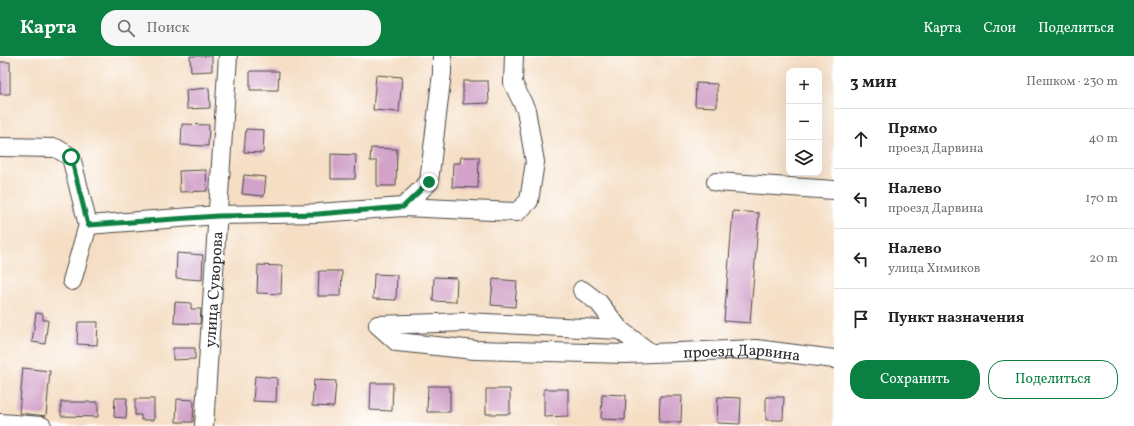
<!DOCTYPE html>
<html lang="ru">
<head>
<meta charset="utf-8">
<style>
  :root { --surface:#fff; --page:#f6f6f6; --text:#222; --muted:#767676; --line:#e0e0e0; --accent:#0b8043 }
  body { margin:0; font-family:Vollkorn,serif; background:var(--page); color:var(--text) }
  .controls { position:absolute; right:12px; top:12px; display:grid; overflow:hidden; border-radius:8px; box-shadow:0 4px 16px #0002 }
  .controls button { width:36px; height:36px; display:grid; place-items:center; padding:0; border:0; border-bottom:1px solid var(--line); background:var(--surface); color:var(--text); font:20px sans-serif }
  .stop { position:absolute; width:12px; height:12px; margin:-9px; border:3px solid #0b8043; border-radius:50%; background:#fff }
  .stop.end { background:#0b8043; border-color:#fff; box-shadow:0 1px 4px #0008 }
  .list { margin:0; padding:0; list-style:none }
  h2 { display:flex; justify-content:space-between; align-items:center; height:52px; margin:0; padding:0 16px; font-size:17px }
  h2 small { font-size:13px; font-weight:400; color:var(--muted) }
  .list li { display:grid; grid-template-columns:26px 1fr auto; gap:12px; align-items:center; box-sizing:border-box; height:60px; padding:0 16px; border-top:1px solid var(--line) }
  .list b { display:block; font-size:15px; white-space:nowrap }
  .list p { margin:0; font-size:13px; white-space:nowrap; color:var(--muted) }
  .list em { font-size:13px; font-style:normal; color:var(--muted) }
  .actions { display:flex; gap:8px; padding:12px 16px }
  .actions a { flex:1; padding:9px 0; border:1px solid var(--accent); border-radius:16px; text-align:center; font-size:14px; color:var(--accent) }
  .actions .main { background:var(--accent); color:#fff }
  .icon { flex:none; width:22px; height:22px; fill:none; stroke:currentColor; stroke-width:2; stroke-linecap:round; stroke-linejoin:round }
  .map { position:relative; flex:none; width:834px; height:370px; overflow:hidden }
  header { display:flex; align-items:center; gap:24px; box-sizing:border-box; height:56px; padding:0 20px; background:var(--accent); color:#fff }
  header strong { font-size:19px }
  nav { display:flex; gap:22px; margin-inline-start:auto; font-size:14px }
  .search { width:280px; height:36px; background:var(--page); display:flex; align-items:center; gap:10px; box-sizing:border-box; padding:0 14px; border-radius:16px; color:var(--muted); font-size:15px }
  main { display:flex }
  aside { flex:1; background:var(--surface) }
  .map>svg:first-child { display:block }
  .building { fill:#d2a2c9 }
  .lines { fill:none; stroke-linecap:round; stroke-linejoin:round }
  .minor-casing { stroke:#494642; stroke-width:20 }
  .minor { stroke:#fff; stroke-width:18 }
  .route { stroke:#0b8043; stroke-width:5 }
  .labels { text-anchor:middle; stroke-width:3.5; stroke-linejoin:round; paint-order:stroke }
  .street-label { font-size:16px; fill:#2b2b2b; stroke:#fff }
</style>
</head>
<body>
<header>
<strong>Карта</strong>
<div class="search"><svg class="icon" aria-label="search" viewBox="0 0 24 24"><circle cx="10" cy="10" r="6"/><path d="M15 15l6 6"/></svg>Поиск</div>
<nav><a>Карта</a><a>Слои</a><a>Поделиться</a></nav>
</header>
<main>
<div class="map">
<svg width="834" height="370" viewBox="0 0 834 370">
  <rect width="100%" height="100%" fill="#fff"/>
  <filter id="ink" filterUnits="userSpaceOnUse"><feTurbulence type="fractalNoise" baseFrequency=".025" numOctaves="2"/><feDisplacementMap in="SourceGraphic" scale="8" xChannelSelector="R" yChannelSelector="G"/><feConvolveMatrix kernelMatrix="1 2 1 2 8 2 1 2 1" color-interpolation-filters="sRGB"/></filter>
  <filter id="wash" filterUnits="userSpaceOnUse"><feTurbulence type="fractalNoise" baseFrequency=".012" numOctaves="4" result="noise"/><feDisplacementMap in="SourceGraphic" scale="16" xChannelSelector="R" yChannelSelector="G"/><feGaussianBlur stdDeviation="0.9" result="paint"/><feColorMatrix in="noise" values="0 0 0 0 0 0 0 0 0 0 0 0 0 0 0 0 0 1.4 0 .05"/><feComposite in="paint" operator="in"/></filter>
  <g filter="url(#wash)">
    <rect width="100%" height="100%" fill="#f5dec4"/>
    <g id="blocks">
      <!-- building -->
      <path class="building" d="M190,0H212V15L191,16Z
        M0,6H10V38H0Z
        M250,15H279L278,34H250Z
        M376,19L402,21L399,56L373,54Z
        M463,25H488L489,47L463,48Z
        M696,27L717,28V51L695,50Z
        M209,32L210,52L187,53L186,34Z
        M182,68L209,69L208,90L181,89Z
        M246,73L264,74L263,97L244,96Z
        M371,92L397,93L396,130H377V105H370Z
        M331,98L356,99L355,123H331Z
        M461,101H479L478,132L452,131L453,107H460Z
        M206,114L207,135L180,136L179,115Z
        M244,119L266,121L264,140L242,138Z
        M733,155L759,157L750,267L724,265Z
        M177,197L203,199L202,224L176,222Z
        M258,209L282,210L281,238L257,237Z
        M319,215H342L341,240H318Z
        M374,218L397,219L396,244L373,243Z
        M434,221L457,222L456,246L433,245Z
        M493,223L517,225L515,251L491,249Z
        M175,246L191,247V253H201L200,268L174,267Z
        M36,257L43,258V264H48L45,288L32,286Z
        M78,266H98L97,289L77,288Z
        M173,292H195V303L173,304Z
        M23,312L50,315L46,360L19,357Z
        M255,320L277,322L276,346L253,345Z
        M314,324L336,325L334,351L312,350Z
        M371,327H393L392,355L370,354Z
        M428,330H450V356H427Z
        M486,333H510V358H486Z
        M544,333H568V360L544,361Z
        M602,338L626,339L625,364L601,363Z
        M660,340H682L681,366H659Z
        M718,341L741,342L740,368L717,367Z
        M766,341H784L783,364H766Z
        M115,342H127L126,362L114,361Z
        M135,343H154V364H141V359H135Z
        M177,343L194,344L193,366H176Z
        M61,346H98V361L61,360Z"/>
    </g>
  </g>
  <g filter="url(#ink)">
    <use href="#blocks" fill-opacity="0" stroke="#494642" stroke-width="1"/>
    <g class="lines">
      <defs>
        <g id="minor">
          <path d="M0,91L56,92L71,101L88,169"/>
          <path d="M716,126L834,134"/>
          <path d="M403,151L429,126L442,17V0"/>
          <path d="M88,169L218,159L318,157L403,151L517,156L529,145L535,106L526,54L513,27L514,0"/>
          <path d="M72,225L88,169"/>
          <path d="M582,234L599,247L620,274"/>
          <path id="s1" d="M378,269L397,286L475,294L626,298L756,293L834,303"/>
          <path d="M378,269L467,266L620,274L649,296"/>
          <path d="M0,367L42,370"/>
          <path id="s2" d="M204,370L228,0"/>
        </g>
      </defs>
      <!-- minor casing -->
      <use href="#minor" class="minor-casing"/>
      <!-- minor -->
      <use href="#minor" class="minor"/>
    </g>
  </g>
  <g class="lines" filter="url(#ink)">
    <!-- route -->
    <path class="route" d="M71,101L88,169L218,160L318,158L403,151L429,126"/>
  </g>
  <g class="labels">
    <!-- street labels -->
    <g class="street-label">
      <text dy="6" stroke="none"><textPath href="#s2" startOffset="137">улица Суворова</textPath></text>
      <text dy="6" stroke="none"><textPath href="#s1" startOffset="371">проезд Дарвина</textPath></text>
    </g>
  </g>
</svg>
<div class="controls">
<button>+</button>
<button>−</button>
<button><svg class="icon" aria-label="layers" viewBox="0 0 24 24"><path d="M12 4l9 5-9 5-9-5zM3 14l9 5 9-5"/></svg></button>
</div>
<div class="stop" style="left:71px;top:101px"></div>
<div class="stop end" style="left:429px;top:126px"></div>
</div>
<aside>
<h2>3 мин<small>Пешком · 230 m</small></h2>
<ul class="list">
<li><svg class="icon" aria-label="ahead" viewBox="0 0 24 24"><path d="M12 20V5M6 11l6-6 6 6"/></svg><div><b>Прямо</b><p>проезд Дарвина</p></div><em>40 m</em></li>
<li><svg class="icon" aria-label="left" viewBox="0 0 24 24"><path d="M17 20v-9H6M10 6l-5 5 5 5"/></svg><div><b>Налево</b><p>проезд Дарвина</p></div><em>170 m</em></li>
<li><svg class="icon" aria-label="left" viewBox="0 0 24 24"><path d="M17 20v-9H6M10 6l-5 5 5 5"/></svg><div><b>Налево</b><p>улица Химиков</p></div><em>20 m</em></li>
<li><svg class="icon" aria-label="arrive" viewBox="0 0 24 24"><path d="M6 21V4h12l-3 4 3 4H6"/></svg><div><b>Пункт назначения</b></div></li>
</ul>
<div class="actions"><a class="main">Сохранить</a><a>Поделиться</a></div>
</aside>
</main>
</body>
</html>
